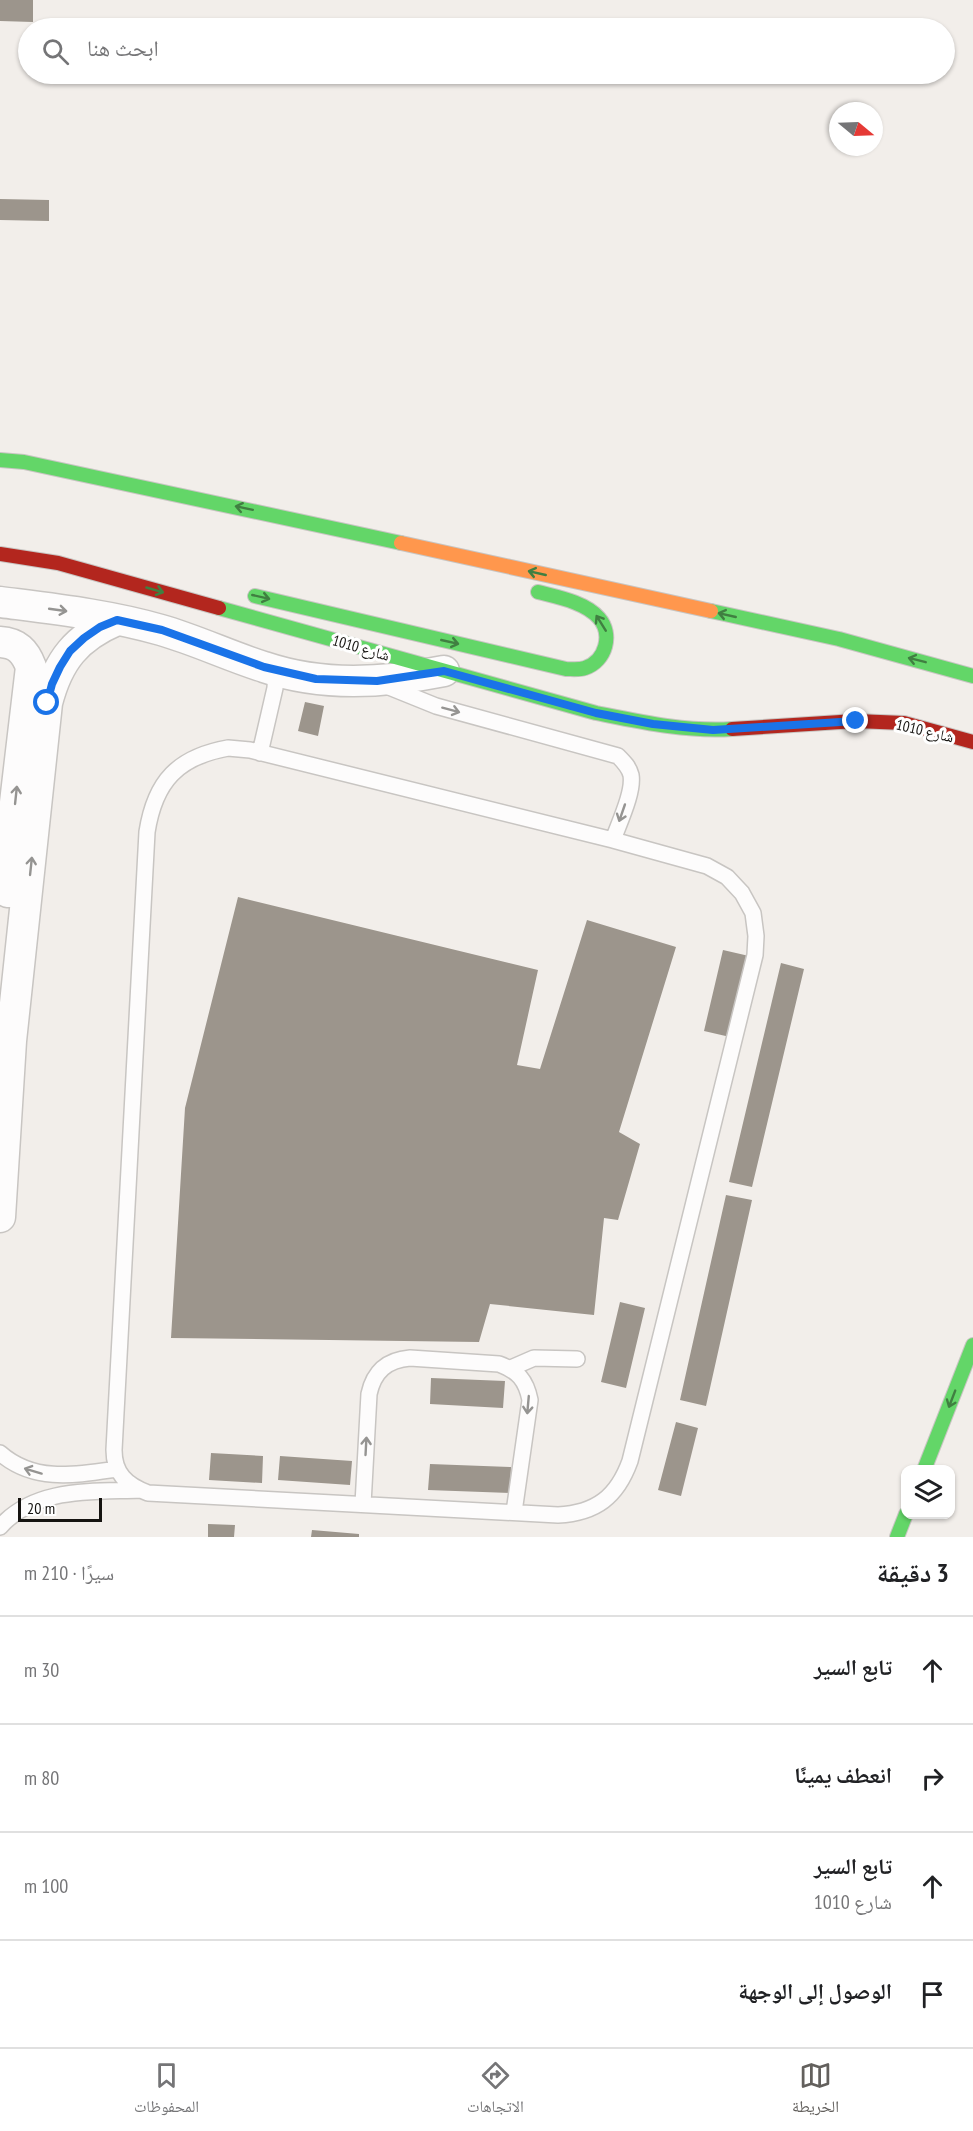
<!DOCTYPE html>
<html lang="ar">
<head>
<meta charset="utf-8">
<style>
  :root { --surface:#fff; --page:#f2f2f2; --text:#202124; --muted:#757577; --line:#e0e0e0; --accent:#63605d }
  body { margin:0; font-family:"PT Sans Narrow","Noto Naskh Arabic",sans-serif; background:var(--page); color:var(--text); direction:rtl }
  .controls { position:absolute; right:18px; bottom:18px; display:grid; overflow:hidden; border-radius:12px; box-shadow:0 2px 4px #0004 }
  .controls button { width:54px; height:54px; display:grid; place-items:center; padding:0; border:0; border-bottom:2px solid var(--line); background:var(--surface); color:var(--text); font:30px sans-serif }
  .compass { position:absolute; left:829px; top:102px; width:54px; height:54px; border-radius:50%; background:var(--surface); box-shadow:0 2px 4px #0004; rotate:109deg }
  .scale { position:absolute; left:18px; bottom:15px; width:84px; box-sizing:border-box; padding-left:6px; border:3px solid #161411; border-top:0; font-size:16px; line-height:21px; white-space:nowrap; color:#161411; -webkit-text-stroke:4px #fff; paint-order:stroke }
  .stop { position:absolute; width:18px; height:18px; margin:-14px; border:4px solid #1a73e8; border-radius:50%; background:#fff }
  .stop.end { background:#1a73e8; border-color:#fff; box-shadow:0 2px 6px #0008 }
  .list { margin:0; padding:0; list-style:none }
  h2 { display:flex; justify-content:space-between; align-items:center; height:78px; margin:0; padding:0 24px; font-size:26px }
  h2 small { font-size:20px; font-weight:400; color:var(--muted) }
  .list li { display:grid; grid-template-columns:39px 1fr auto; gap:18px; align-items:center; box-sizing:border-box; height:108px; padding:0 24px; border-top:2px solid var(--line) }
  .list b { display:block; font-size:22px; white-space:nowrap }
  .list p { margin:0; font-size:20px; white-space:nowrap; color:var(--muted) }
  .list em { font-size:20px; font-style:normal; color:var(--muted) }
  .icon { flex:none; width:33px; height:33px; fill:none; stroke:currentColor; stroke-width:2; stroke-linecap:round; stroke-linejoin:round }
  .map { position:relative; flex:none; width:973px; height:1537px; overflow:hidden; direction:ltr }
  .search { position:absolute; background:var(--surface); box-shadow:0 2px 4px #0004; left:18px; right:18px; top:18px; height:66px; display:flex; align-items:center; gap:15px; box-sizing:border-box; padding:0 21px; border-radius:33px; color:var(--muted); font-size:22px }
  .sheet { height:510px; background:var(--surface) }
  nav { display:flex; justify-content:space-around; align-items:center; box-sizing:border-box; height:84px; border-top:2px solid var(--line); background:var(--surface); font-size:16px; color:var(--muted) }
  nav a { display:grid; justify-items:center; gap:3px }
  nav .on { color:var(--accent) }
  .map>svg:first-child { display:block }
  .building { fill:#9c958c }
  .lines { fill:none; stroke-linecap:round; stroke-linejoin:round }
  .lane-casing { stroke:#c8c5c2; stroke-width:18 }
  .street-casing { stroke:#c8c5c2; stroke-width:33 }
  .fast-casing { stroke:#c8c5c2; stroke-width:16 }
  .slow-casing { stroke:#c8c5c2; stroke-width:16 }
  .jam-casing { stroke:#c8c5c2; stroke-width:16 }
  .lane { stroke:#fdfcfc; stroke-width:15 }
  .street { stroke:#fdfcfc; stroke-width:30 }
  .fast { stroke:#63d668; stroke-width:14 }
  .slow { stroke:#ff974d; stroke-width:14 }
  .jam { stroke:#b3261e; stroke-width:14 }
  .oneway { stroke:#407f41 }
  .oneway2 { stroke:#959492 }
  .route { stroke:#1a73e8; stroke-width:8 }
  .labels { text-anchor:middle; stroke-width:6; stroke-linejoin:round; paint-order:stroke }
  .street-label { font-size:15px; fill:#161411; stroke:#fff }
</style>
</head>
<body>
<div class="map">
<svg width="973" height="1537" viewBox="0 0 973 1537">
  <rect width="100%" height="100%" fill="#f2eeea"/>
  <!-- building -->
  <path class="building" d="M0,0H33V22L0,21Z
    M0,199L49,200V221L0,220Z
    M305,702L324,706L318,736L298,731Z
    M238,897L538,970L517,1065L540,1069L587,920L676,947L619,1132L640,1144L618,1220L604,1218L594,1315L490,1304L479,1342L171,1338L185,1108Z
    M723,950L749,956L730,1037L704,1031Z
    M781,963L804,969L752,1187L729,1182Z
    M726,1195L752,1200L706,1406L680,1400Z
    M620,1302L645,1308L626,1388L601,1382Z
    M431,1378L505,1381L503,1408L430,1404Z
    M676,1422L698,1428L681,1496L658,1490Z
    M211,1453L263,1456L262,1483L209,1480Z
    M280,1456L352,1461L350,1485L278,1480Z
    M430,1464L511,1467L510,1493L428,1490Z
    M208,1524L235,1525L234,1537H208Z
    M312,1530L359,1534V1537H311Z"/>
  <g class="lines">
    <defs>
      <path id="lane" d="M384,685L436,706L618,756C624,762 629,767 631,775C634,792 619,823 613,840
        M228,748L250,750L613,840L707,866L727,877L742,893L753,913L756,936L755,955L630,1461C617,1497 596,1513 558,1515L148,1493C126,1485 114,1473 114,1450L147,832C155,781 178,757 228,748Z
        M260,753L275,688L276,670
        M511,1368L534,1358L577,1359
        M0,1453C34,1483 76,1475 117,1469
        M363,1504L369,1394C374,1371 387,1360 410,1358L499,1364C518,1371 526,1380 530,1400L514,1512
        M0,1527C35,1487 92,1492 140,1490"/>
      <path id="street" d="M0,602C54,609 109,615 161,630C196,640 229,656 264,667C323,687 384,683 444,671
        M0,642C17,643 25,651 31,667L14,811L8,892
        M0,1217L11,1041L47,703C58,660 77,637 117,620"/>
      <path id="fast" d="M0,460L24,462L401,543
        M255,596L566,669C572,669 579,670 585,668C606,661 613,634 599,618C585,602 557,597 538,592
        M219,608L596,713C641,722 686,732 732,729
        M711,611L839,639L973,676
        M924,1470L973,1345
        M897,1537L906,1514"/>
      <path id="slow" d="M401,543L711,611"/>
      <path id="jam" d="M0,554L58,563L219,608
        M732,729L856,721L904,723L973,742"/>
    </defs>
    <!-- lane casing -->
    <use href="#lane" class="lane-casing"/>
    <!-- street casing -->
    <use href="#street" class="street-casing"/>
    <!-- fast casing -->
    <use href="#fast" class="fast-casing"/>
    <!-- slow casing -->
    <use href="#slow" class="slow-casing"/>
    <!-- jam casing -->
    <use href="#jam" class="jam-casing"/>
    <!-- lane -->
    <use href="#lane" class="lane"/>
    <!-- street -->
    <use href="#street" class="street"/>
    <!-- fast -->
    <use href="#fast" class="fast"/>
    <!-- slow -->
    <use href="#slow" class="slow"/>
    <!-- jam -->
    <use href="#jam" class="jam"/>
  </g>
  <!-- one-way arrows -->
  <defs><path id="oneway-shaft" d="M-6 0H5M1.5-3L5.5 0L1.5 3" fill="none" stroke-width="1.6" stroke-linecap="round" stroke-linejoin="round" transform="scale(1.5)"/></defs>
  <g class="oneway">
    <use href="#oneway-shaft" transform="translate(244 508) rotate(-168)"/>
    <use href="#oneway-shaft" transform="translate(537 573) rotate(-167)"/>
    <use href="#oneway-shaft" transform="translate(155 590) rotate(16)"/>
    <use href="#oneway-shaft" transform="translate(261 597) rotate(13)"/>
    <use href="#oneway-shaft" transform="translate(727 615) rotate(-167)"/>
    <use href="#oneway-shaft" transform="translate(601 623) rotate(-122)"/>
    <use href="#oneway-shaft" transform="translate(450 642) rotate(13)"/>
    <use href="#oneway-shaft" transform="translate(917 660) rotate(-166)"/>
    <use href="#oneway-shaft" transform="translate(952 1399) rotate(111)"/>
  </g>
  <g class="oneway2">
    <use href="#oneway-shaft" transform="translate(58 610) rotate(8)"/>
    <use href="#oneway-shaft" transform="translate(451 710) rotate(15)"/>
    <use href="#oneway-shaft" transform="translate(16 795) rotate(-84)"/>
    <use href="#oneway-shaft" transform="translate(622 813) rotate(109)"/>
    <use href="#oneway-shaft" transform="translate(31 866) rotate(-84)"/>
    <use href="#oneway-shaft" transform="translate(528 1405) rotate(95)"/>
    <use href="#oneway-shaft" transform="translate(366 1446) rotate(-87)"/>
    <use href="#oneway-shaft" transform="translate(33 1471) rotate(-163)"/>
  </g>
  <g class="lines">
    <!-- route -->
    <path class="route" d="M47,703L52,684L60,667L70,651L84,638L100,627L117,620L162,630L264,667L316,679L377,681L444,671L596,713L653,724L713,730L856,721"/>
  </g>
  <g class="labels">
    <!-- street labels -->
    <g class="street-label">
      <text transform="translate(361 648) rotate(16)" y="5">شارع 1010</text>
      <text transform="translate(925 731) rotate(13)" y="5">شارع 1010</text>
    </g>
  </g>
</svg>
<div class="controls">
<button><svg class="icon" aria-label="layers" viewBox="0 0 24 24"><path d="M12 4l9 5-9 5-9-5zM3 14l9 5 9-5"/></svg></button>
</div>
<svg class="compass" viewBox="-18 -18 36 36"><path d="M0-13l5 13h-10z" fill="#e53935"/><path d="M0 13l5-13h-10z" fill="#757577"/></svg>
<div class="scale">20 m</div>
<div class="stop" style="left:47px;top:703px"></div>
<div class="stop end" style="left:856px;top:721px"></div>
<div class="search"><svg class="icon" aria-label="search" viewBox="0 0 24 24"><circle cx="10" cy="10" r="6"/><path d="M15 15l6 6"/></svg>ابحث هنا</div>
</div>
<section class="sheet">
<h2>3 دقيقة<small>سيرًا · 210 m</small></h2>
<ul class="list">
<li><svg class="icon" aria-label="ahead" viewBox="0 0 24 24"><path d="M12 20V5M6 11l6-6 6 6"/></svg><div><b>تابع السير</b></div><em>30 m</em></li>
<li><svg class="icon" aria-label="right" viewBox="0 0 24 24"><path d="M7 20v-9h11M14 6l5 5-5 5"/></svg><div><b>انعطف يمينًا</b></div><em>80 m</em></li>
<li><svg class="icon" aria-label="ahead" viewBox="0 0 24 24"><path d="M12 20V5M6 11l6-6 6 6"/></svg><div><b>تابع السير</b><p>شارع 1010</p></div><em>100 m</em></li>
<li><svg class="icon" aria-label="arrive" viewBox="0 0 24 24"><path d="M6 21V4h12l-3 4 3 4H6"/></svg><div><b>الوصول إلى الوجهة</b></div></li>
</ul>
</section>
<nav>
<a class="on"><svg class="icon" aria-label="map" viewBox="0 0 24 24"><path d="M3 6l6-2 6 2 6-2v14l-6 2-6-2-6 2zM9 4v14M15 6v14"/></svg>الخريطة</a>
<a><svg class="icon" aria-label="directions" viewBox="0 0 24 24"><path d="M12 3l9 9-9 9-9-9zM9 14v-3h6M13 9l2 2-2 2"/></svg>الاتجاهات</a>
<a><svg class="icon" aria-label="saved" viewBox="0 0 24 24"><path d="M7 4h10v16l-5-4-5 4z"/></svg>المحفوظات</a>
</nav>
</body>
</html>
